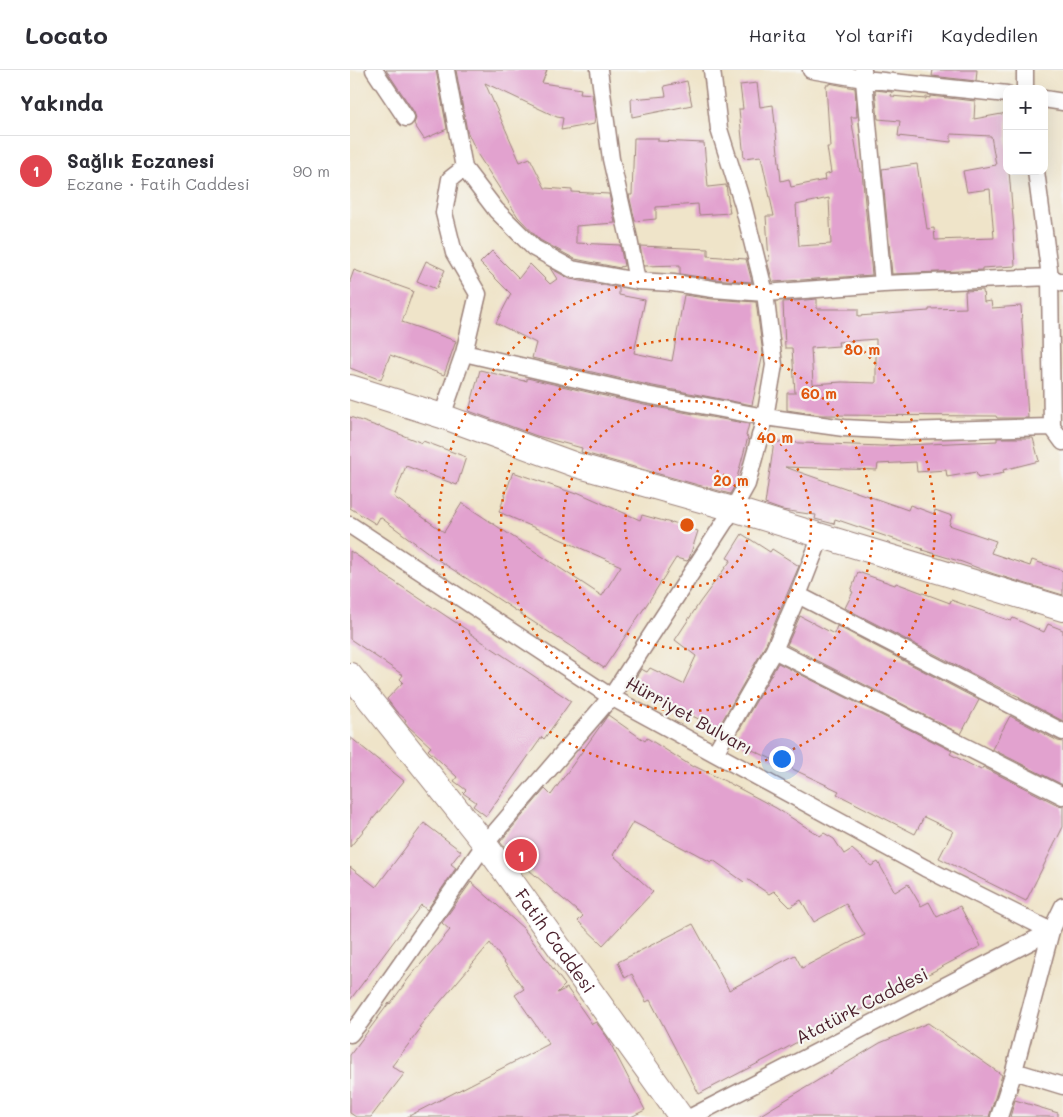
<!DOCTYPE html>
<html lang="tr">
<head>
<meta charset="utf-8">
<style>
  :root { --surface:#fff; --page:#f2f2f3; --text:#2b2b33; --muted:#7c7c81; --line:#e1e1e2; --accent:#d1495b }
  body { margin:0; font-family:Mali,sans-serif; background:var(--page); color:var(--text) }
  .controls { position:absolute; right:15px; top:15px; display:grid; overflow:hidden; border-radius:10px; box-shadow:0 5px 20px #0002 }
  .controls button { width:45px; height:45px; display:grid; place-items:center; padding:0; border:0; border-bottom:1px solid var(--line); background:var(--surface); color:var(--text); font:25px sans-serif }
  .you { position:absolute; left:431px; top:688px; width:18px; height:18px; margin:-12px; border:4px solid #fff; border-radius:50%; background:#1a73e8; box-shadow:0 0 0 8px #1a73e833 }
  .badge { display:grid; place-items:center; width:32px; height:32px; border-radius:50%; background:var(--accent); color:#fff; font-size:16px; font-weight:700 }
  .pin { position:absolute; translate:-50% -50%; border:2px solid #fff; box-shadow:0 1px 5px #0006 }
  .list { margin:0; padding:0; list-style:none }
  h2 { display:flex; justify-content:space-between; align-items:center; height:65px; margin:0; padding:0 20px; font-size:21px }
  h2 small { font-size:16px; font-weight:400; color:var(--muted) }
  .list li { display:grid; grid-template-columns:32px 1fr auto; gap:15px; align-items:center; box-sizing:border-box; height:70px; padding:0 20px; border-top:1px solid var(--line) }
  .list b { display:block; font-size:19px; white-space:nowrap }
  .list p { margin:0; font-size:16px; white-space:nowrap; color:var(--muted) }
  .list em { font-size:16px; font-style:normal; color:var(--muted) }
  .map { position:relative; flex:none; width:713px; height:1047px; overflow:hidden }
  header { display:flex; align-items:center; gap:30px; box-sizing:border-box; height:70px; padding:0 25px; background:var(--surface); border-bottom:1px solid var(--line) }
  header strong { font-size:24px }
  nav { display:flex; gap:28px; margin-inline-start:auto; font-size:18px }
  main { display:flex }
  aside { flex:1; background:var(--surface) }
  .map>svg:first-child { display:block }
  .building { fill:#e2a2cf; fill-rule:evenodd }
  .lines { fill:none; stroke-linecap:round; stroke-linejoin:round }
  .street-casing { stroke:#9c827a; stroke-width:19 }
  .secondary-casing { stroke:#9c827a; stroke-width:26 }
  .street { stroke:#fff; stroke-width:16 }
  .secondary { stroke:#fff; stroke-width:24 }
  .ring { fill:none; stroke:#e0560e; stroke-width:2.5; stroke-dasharray:2.5 5 }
  .labels { text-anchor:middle; stroke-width:4.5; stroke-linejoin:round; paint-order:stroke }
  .street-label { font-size:18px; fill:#4a1f2b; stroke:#f6f6f2 }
  .centre { fill:#e0560e; stroke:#f6f6f2; stroke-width:2.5 }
  .ring-label { font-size:15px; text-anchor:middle; font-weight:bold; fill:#e0560e; stroke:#f6f6f2; stroke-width:4.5; stroke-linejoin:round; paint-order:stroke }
</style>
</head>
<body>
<header>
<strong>Locato</strong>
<nav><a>Harita</a><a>Yol tarifi</a><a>Kaydedilen</a></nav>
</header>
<main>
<aside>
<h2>Yakında<small></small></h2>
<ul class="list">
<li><span class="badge" style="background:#e0444e">1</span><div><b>Sağlık Eczanesi</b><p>Eczane · Fatih Caddesi</p></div><em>90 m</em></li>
</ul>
</aside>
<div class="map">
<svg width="713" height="1047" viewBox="0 0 713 1047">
  <rect width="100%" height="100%" fill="#f6f6f2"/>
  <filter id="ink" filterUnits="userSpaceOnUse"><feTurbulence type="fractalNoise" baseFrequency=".02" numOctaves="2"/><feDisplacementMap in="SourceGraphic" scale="10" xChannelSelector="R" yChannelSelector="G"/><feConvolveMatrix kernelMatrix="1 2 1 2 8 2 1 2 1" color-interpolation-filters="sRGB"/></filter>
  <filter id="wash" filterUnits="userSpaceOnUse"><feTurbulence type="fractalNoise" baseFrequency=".0096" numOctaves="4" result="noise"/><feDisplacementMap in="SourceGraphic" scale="20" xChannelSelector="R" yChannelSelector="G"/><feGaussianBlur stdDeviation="1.12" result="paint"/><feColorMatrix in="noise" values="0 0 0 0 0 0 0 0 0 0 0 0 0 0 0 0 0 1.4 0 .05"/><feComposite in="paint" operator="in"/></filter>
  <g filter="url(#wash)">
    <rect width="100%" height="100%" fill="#efe4c9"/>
    <g id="blocks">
      <!-- building -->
      <path class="building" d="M36,0H86L97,59L74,69L64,54L66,48L64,42Z
        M106,0H197L192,13L231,19L230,23L242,24L245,48L244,54L211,60L213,48L207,47L135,13L170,92L180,88L195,118L222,120V122L259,124L265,153L226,156V173L270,175L274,196L270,197V198L225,189L190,170L168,147L128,85L117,61Z
        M583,0H627L626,11L582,6Z
        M337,11L342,35L282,47L281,29L316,26L314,16Z
        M407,13L410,37L423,35L431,111L439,109L441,117L475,110L474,105L481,103L477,77H480L476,15H479V13L505,18L507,47H501L510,102H512L522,205L423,212L417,191H419L416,146H424L411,86L394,88L389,39H393L390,15ZM479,128L481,174L449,176L446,135Z
        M525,20L542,22L541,26L576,29V27L580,28V26L625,31L624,49L657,43V101H659L664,160H663L665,196L632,198V200L542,204L532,99L567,94L577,159L584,158L585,170L644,168L640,119L617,122L613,101L646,95L641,66L601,64V72L548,66L550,51L528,49Z
        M284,68H308V71L354,73L358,117L376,115L380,143L349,145L348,134L306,137V149L285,151L279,125H282Z
        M290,176L358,179V186L396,189L402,212L364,209L330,204V195L294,196Z
        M142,181L169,208L180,194L200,214L207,209L200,198L220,209L269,218V225L295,230L284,283L322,291L334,225L362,229L406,232L413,284L402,335L298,315L182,288L186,273L146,253L161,224L130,193Z
        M76,191L95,200L86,219L67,211Z
        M4,200L63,221L52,252L106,271L94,305L40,285L31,310L0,298V211Z
        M633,220L634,232L641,231L642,238L671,236L678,348H647L646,346L470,345L437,340V323H445L442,278H435L433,232L467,229V239H508V246L579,241V239L616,238L615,221ZM526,269V313L492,312L463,314L461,278L489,276L488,272Z
        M130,300L174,311V310L177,311V308L294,335L399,354L396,366L398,367L385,415L380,424L231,382L232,378L187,366L119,341Z
        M0,347L29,357V356L72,373L73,371L116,387L107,415L56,396L44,427L94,462L112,433L252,526L271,496L149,442L163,402L226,424L227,422L290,450L292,445L321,453L322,452L348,461L339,489L337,491L326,488L299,531L254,598L79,484H80L30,447L26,454L0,438Z
        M647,368H683L689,391L653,400L654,403L628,408L626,402L597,407L596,400L567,402L566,392L528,394L527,400L435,397L558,440L560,435L584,444L585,440L602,446L599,455L646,471L641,483L680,496L682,490L713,501V525L644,504L612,492L572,480L573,479L485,449L484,454L465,449L466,445L432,440L415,434L424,372L532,376L647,371Z
        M392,464L420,482L422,479L449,496L415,576L368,658L280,617L291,599L297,602L300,598L333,614L346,586L325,570L350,532L381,490L377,488Z
        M0,481L30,501V502L120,562L119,563L172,598L221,631L194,669L192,667L136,746L123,736L126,732L113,723L116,720L104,711L107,707L78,680L81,677L58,656L55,652L56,650L46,641L37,629L53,612L50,609L53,605L0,569Z
        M508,502L545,515L546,513L600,533L601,530L661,551L663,548L694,562L698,554L713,560V651L669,628L670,627L654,620L495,538L503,522L501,521Z
        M450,546L484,564L487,556L629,630L611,664L437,575Z
        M428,593L602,681L600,684L631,700L633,697L708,735L713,736V757L676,831L589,788L603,761L574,747L565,764L487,724L489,721L392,675L395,670L386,666Z
        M258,645L295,671L297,668L343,697L344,696L379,713L426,738L470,766L474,763L484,769L494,784L502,779L521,796L528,792L545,822L558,814L571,836L579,832L587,847L610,836L631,876L509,941L508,939L418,988L349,1024L300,930L296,932L282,904L275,908L268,892L343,854L379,920L445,885L452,898L515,865L496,834L464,852L451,830L440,837L424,821L419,824L397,809L394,812L363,790L361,792L337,779V780L283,752L263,785L303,822L253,875L228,851L233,846L159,783L150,772L195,719L201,725L251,655Z
        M660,646L708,671L713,672V715L642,679Z
        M0,667L54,711L0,777Z
        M74,753L111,781L101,794L106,798L77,840L71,835L0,930V797L26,817Z
        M121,812L173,858L215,915L207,923L217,918L242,954L246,952L257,967L295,1040L281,1047H57L199,974L165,925L174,919L140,873L69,957L71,958L42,996L54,1004L21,1047H6L0,1043V985L39,933L40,934L59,908L100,860L92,853Z
        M578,953L652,1005L639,1047H407L530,973Z
        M665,1030L708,1043V1047H660Z"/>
    </g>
  </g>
  <g filter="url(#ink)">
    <use href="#blocks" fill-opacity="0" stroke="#9c827a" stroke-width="1"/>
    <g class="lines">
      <defs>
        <path id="street" d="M24,0L56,48
          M96,0L114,98L146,140L184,178L222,199L287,211L323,213L363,219L415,223L533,214L700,207L713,213
          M249,0L261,89L279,169L287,211
          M461,0L514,9L657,24
          M513,0L533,214
          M675,0V19
          M694,29L713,32
          M686,101L700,207L702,357L713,372
          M114,283L296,325L415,347L494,358L551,361L702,357
          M92,346L114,283L128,224L104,183L94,143L100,109L114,98
          M0,455L261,627L575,798L701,861
          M448,525L713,662
          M424,580L713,726
          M365,683L424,580L448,525L471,466
          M0,964L11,951L135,774L261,627L383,439L397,414L415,347L424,295L415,223L393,135L369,59L362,0
          M664,1001L713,1016
          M341,1047L701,861
          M649,1047L664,1001L701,861L713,836"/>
        <g id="secondary">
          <path d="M0,317L92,346L226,395L383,439L713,539"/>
          <path id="s1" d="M0,605L135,774L331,1047"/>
        </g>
      </defs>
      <!-- street casing -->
      <use href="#street" class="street-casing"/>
      <!-- secondary casing -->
      <use href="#secondary" class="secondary-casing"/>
      <!-- street -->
      <use href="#street" class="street"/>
      <!-- secondary -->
      <use href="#secondary" class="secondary"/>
    </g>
  </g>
  <!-- distance rings -->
  <g class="ring">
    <circle cx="337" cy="455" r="62"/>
    <circle cx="337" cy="455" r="124"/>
    <circle cx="337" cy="455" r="186"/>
    <circle cx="337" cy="455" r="248"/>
  </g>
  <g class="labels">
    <!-- street labels -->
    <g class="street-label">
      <text transform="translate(339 646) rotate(29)" y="6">Hürriyet Bulvarı</text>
      <text dy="6" stroke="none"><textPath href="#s1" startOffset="336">Fatih Caddesi</textPath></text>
      <text transform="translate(512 936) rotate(-27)" y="6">Atatürk Caddesi</text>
    </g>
  </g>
  <circle cx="337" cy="455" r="8" class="centre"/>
  <g class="ring-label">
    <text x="512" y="285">80 m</text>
    <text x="469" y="329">60 m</text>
    <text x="425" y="373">40 m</text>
    <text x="381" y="416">20 m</text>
  </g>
</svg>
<div class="controls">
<button>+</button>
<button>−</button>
</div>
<div class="you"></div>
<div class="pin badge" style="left:171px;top:785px;background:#e0444e">1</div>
</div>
</main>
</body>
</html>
